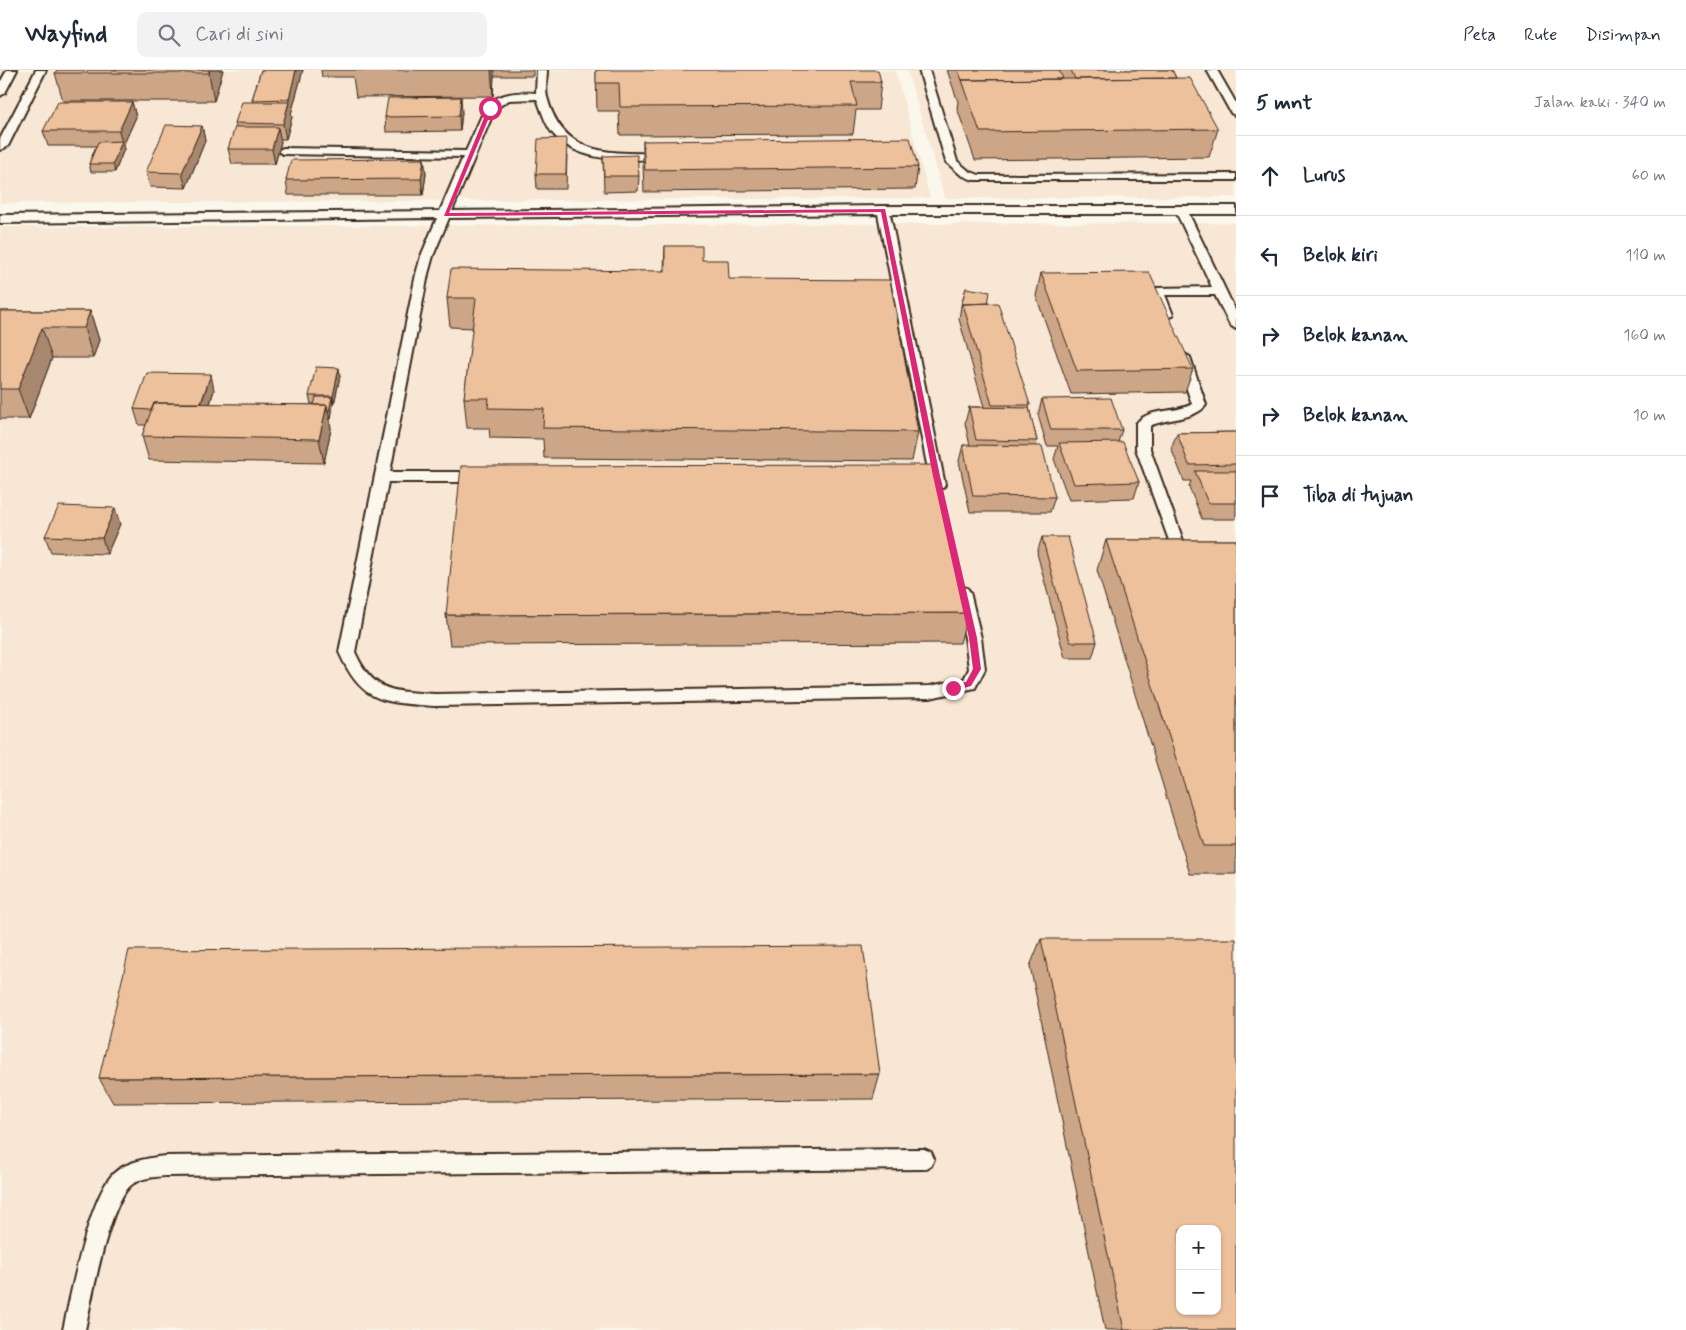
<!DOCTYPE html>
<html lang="id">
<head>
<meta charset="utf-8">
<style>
  :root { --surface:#fff; --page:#f2f2f3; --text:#1f2937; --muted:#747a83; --line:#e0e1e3 }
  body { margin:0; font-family:Mynerve,sans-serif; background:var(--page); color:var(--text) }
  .controls { position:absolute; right:15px; bottom:15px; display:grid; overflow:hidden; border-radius:10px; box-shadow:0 1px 4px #0004 }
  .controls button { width:45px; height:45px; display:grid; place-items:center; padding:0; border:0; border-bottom:1px solid var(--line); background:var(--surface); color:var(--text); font:25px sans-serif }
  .stop { position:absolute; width:15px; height:15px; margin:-11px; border:4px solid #db2777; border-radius:50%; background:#fff }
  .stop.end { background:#db2777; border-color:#fff; box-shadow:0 1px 5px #0008 }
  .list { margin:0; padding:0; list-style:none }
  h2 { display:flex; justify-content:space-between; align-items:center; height:65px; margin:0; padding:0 20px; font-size:21px }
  h2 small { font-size:16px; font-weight:400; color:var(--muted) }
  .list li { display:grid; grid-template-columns:32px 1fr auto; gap:15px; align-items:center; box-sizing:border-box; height:80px; padding:0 20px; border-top:1px solid var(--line) }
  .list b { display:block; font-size:19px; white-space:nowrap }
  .list em { font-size:16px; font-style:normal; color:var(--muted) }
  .icon { flex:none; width:28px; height:28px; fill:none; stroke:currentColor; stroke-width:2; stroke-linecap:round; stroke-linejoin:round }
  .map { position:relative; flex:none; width:1236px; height:1260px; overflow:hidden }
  header { display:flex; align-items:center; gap:30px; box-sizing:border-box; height:70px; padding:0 25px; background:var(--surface); border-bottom:1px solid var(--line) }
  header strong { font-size:24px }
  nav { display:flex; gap:28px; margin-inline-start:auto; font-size:18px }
  .search { width:350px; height:45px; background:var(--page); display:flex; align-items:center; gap:12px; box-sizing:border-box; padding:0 18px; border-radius:10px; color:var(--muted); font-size:19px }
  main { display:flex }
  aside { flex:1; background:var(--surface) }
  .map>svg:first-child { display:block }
  .built { fill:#f7e7d4; fill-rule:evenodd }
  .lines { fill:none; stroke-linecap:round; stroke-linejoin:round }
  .lane-casing { stroke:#3b2a1e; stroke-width:4 }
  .lane { fill:#fbf7ec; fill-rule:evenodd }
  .wall { fill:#cda687; stroke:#3b2a1e }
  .shaded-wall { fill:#a7876e; stroke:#3b2a1e }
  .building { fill:#eec19d; stroke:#3b2a1e; fill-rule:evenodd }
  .route { fill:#db2777 }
</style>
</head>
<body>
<header>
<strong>Wayfind</strong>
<div class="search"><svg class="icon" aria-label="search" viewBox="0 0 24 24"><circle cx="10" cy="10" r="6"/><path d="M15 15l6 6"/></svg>Cari di sini</div>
<nav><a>Peta</a><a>Rute</a><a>Disimpan</a></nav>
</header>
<main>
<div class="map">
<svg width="1236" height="1260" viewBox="0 0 1236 1260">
  <rect width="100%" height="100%" fill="#fbf7ec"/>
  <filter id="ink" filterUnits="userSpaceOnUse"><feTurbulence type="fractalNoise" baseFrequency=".02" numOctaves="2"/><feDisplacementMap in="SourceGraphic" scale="10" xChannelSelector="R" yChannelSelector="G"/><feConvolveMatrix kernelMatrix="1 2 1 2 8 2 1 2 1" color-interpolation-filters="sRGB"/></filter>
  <g filter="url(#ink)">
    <!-- built -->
    <path class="built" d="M0,0H895L930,128L0,133Z
      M907,0H1236V127L945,128Z
      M1236,153V1260H0V157ZM1180,1159H1217V1241H1180Z"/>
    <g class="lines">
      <defs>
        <path id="lane" d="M7,0H17L5,23L0,26V13Z
          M36,0H46L8,76L0,80V69Z
          M537,0H547C547,8 545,19 547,27C563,89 613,83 665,83L671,86L665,89C630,90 584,94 556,67C546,58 542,41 537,29L509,30L495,39L452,141L883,136H1236V144H1189L1236,242V259L1230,255L1215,225H1165L1173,245L1167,249L1161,245L1153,225L1156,218L1212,217L1177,144H890L945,415L943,418H933L931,415L878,144L449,148L433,186L428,204L390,402H482L487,404L489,407L487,410L482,412H388L355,582C374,624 394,621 435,624L930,616L964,609L969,599L965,568L954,522L957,518L962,517L967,518L970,522L981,568L985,599L975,618L930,628L435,636C383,632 362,634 339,582L416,204L421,186L437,148L0,153V145L440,141L463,87L283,84L277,81L283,78L466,81L486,36C500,22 517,22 536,23Z
          M919,0H929L957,91L969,101L979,105L1236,104V110H973L961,105L946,92Z
          M1207,0H1217L1236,33V46L1231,43Z
          M1183,283L1190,287L1206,335C1195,350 1166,348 1150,356V379L1189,487L1187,491L1182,492L1177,491L1175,487L1136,379V354C1148,337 1176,344 1192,334L1176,287Z
          M924,1079L931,1082L934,1089L931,1096L924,1099L165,1106C153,1107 138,1108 129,1117C108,1139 92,1228 85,1260H63C71,1224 89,1127 114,1103C127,1091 149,1088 165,1086Z"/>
      </defs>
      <!-- lane casing -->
      <use href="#lane" class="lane-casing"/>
      <!-- lane -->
      <use href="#lane" class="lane"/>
    </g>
    <!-- wall -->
    <path class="wall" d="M57,0H223L214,31H63L55,3Z
      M261,0H303L291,44L292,47L286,69H280L281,72L275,94H232L228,79L236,57L235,53L253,32L252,30Z
      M321,0H533V6H494L493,26L356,27L353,7H322Z
      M596,0L881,12L878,40H856L853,64L620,65L619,41H597Z
      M947,0H1172L1176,8L1218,59L1209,87L975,90L957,38L958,32Z
      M132,32L136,47L123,76L124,79L115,102H91L89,94L96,76H48L43,61Z
      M462,42L460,61L386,62L385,47Z
      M202,56L205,71L186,118L150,117L146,102Z
      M643,71L918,97L915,119L644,122L643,93Z
      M567,84L566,119H537L536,104Z
      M603,86L639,106L638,121L604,122Z
      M424,89L426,104L423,125H288L286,110Z
      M665,176L702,190L729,209L918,362L912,391L544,388L543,369L490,368L489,358H467L464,328L473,258L450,257L447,228L664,201Z
      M1041,203L1193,299L1185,322L1071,324L1036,226Z
      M966,218L988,233L1030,335L1029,338L1037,371L1036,376L1055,427L1050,442H970L959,391L963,375L970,376L965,353L969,337H984L959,249L961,236Z
      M0,241H90L99,270L93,288H52L29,349H0Z
      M340,306L334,334H333L331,349H330L331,359L324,393L149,390L142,366L146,355H139L134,339L214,320L210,334L314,335V334H311L309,326Z
      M1042,329L1122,360L1118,372L1139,412L1134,428L1069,430L1054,389L1058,376H1047L1038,345Z
      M1236,362V449H1202L1189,417L1191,411H1184L1171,378L1177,363Z
      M120,454L107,484L51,482L45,466Z
      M1042,467L1097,572L1092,588H1065L1037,483Z
      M1106,470H1236V804H1190L1097,500Z
      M968,543L960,573L450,575L446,545Z
      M1041,869L1236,1260H1105L1030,896Z
      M880,1004L873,1029L113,1033L99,1008Z"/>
    <!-- shaded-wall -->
    <path class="shaded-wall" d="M209,0H223L214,31L209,3Z
      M296,0H303L291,44L292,47L286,69L283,54L289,33V29Z
      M491,0H494L493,26Z
      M461,27L462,42L460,61L459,46Z
      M132,32L136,47L123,76L124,79L115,102L113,94L122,72L119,61Z
      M202,56L205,71L186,118L182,103Z
      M278,57L281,72L275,94L272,79Z
      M424,89L426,104L423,125L421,109Z
      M90,241L99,270L93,288L84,258Z
      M42,258L52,288L29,349L18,319Z
      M339,298L340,306L334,334L333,326Z
      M211,304L214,320L203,356L199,341Z
      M332,327L333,335L331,349L329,341Z
      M327,335L331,359L324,393L319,369Z
      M115,438L120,454L107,484L102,468Z"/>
    <!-- building -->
    <path class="building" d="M57,0H209V3H55Z
      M261,0H296L289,29L252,30Z
      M596,0H878L881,12H851L857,36L620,37L619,13H596Z
      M958,0H1059L1063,9L962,10Z
      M1071,0H1172L1176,8L1075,9Z
      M1190,8L1218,59L980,62L962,10Z
      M461,27L459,46L385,47L388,28Z
      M58,32H132L119,61H43Z
      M242,32H289L283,54L235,53Z
      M166,55L202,56L182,103L146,102Z
      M235,57H278L272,79H228Z
      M567,68L566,104H536L538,69Z
      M910,68L918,97L645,100L643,71Z
      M122,71L113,94H89L98,72Z
      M637,85L639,106H604L603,86Z
      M424,89L421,109L286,110L291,90Z
      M665,176H702V190H728L729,209L890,210L918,362L543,358L544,339L488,338L489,328H464L476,228H447L451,199L665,201Z
      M1149,202L1193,299L1077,301L1041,203Z
      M966,218L990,222L988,233L963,234L962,236H961Z
      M998,233L1030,335H992L963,234Z
      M0,241H90L84,258H42L18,319H0Z
      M316,297L339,298L333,326H309Z
      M147,303L211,304L201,333H154L151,340L134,339Z
      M316,327H332L329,341H328L327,335H314Z
      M1111,328L1122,360H1051L1042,329Z
      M154,333L327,335L319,369L142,366Z
      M969,337L1029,338L1037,371L976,370Z
      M1236,362V394L1189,395L1177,363Z
      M1123,372L1139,412L1074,414L1059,373Z
      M963,375L1042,376L1055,427L973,426Z
      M936,395L968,543L446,545L461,396Z
      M1195,401H1236V433H1208Z
      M59,436L115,438L102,468L45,466Z
      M1042,467H1068L1097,572H1070Z
      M1106,470H1236V776H1204Z
      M1041,869H1236V1260H1124ZM1180,1159H1217V1241H1180Z
      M863,876L880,1004L99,1008L129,880Z"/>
  </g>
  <!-- route -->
  <path class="route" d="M490,37L493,38L449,143L885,139L940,406L977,568L981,599L971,616L953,621L949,618L950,615L966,612L973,599L969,568L933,406L881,142L444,146L488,38Z"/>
</svg>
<div class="controls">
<button>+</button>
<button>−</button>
</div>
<div class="stop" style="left:490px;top:38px"></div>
<div class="stop end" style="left:953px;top:618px"></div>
</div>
<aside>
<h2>5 mnt<small>Jalan kaki · 340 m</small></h2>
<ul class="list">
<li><svg class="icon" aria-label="ahead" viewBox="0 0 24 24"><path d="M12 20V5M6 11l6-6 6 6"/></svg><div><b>Lurus</b></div><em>60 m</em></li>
<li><svg class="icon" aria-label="left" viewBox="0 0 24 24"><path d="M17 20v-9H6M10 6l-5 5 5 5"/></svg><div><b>Belok kiri</b></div><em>110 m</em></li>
<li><svg class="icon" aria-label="right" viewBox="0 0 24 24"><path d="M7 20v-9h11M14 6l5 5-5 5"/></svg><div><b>Belok kanan</b></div><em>160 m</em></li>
<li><svg class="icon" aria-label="right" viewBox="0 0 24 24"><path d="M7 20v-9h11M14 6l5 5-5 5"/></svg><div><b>Belok kanan</b></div><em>10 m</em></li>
<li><svg class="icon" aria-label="arrive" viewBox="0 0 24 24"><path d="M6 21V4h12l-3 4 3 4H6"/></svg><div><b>Tiba di tujuan</b></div></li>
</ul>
</aside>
</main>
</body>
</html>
